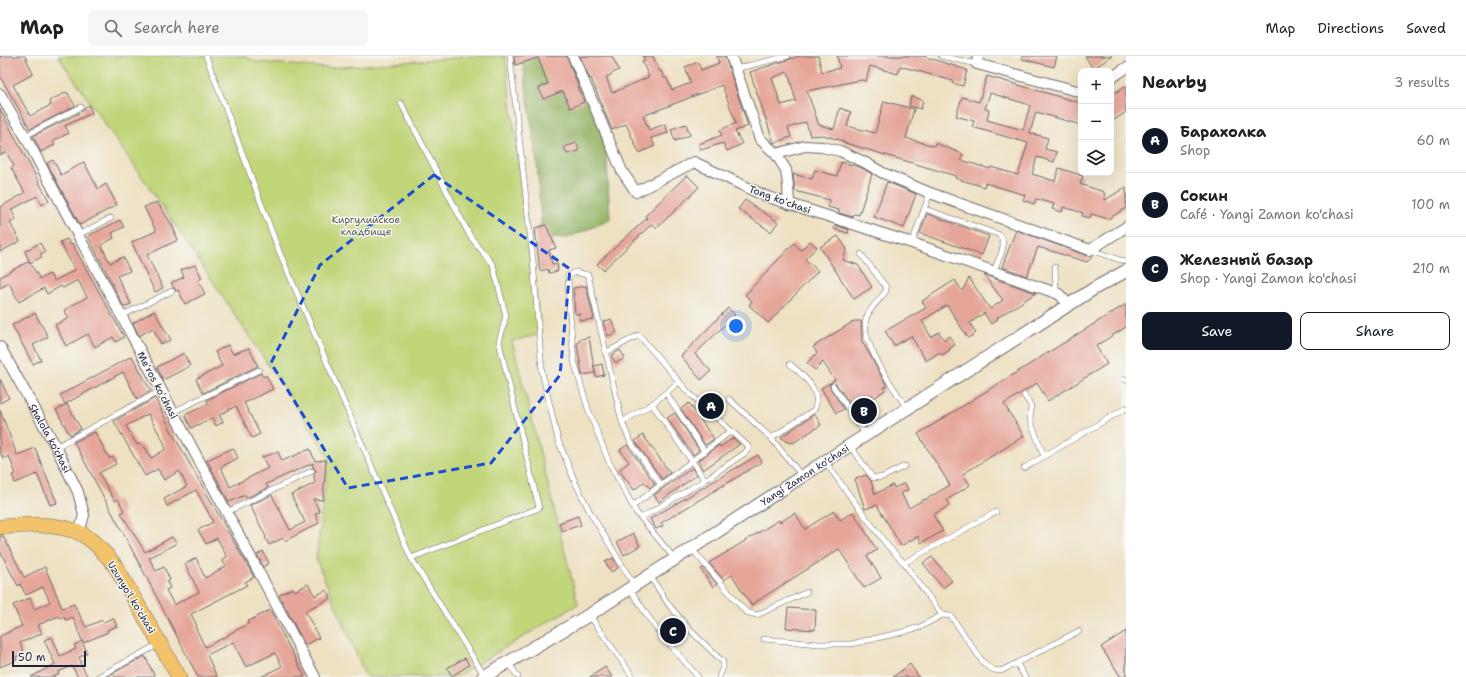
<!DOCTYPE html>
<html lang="en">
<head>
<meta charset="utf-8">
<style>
  :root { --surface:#fff; --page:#f6f6f6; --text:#202124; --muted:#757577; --line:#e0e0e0; --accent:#111827 }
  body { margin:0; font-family:"Shantell Sans",sans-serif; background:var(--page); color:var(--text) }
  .controls { position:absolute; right:12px; top:12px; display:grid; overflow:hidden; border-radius:8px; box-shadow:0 4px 16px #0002 }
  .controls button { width:36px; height:36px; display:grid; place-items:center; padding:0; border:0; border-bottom:1px solid var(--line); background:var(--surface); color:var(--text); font:20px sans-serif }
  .scale { position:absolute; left:12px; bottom:10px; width:74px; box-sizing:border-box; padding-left:4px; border:2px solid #22223b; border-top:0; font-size:11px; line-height:14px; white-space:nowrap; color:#22223b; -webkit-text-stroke:3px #f6f6f2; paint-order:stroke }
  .you { position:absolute; left:736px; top:270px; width:14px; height:14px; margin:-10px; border:3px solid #fff; border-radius:50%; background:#1a73e8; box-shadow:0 0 0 6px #1a73e833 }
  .badge { display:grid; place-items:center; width:26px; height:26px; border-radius:50%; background:var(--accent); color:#fff; font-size:13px; font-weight:700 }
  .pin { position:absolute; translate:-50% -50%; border:2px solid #fff; box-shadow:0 1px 4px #0006 }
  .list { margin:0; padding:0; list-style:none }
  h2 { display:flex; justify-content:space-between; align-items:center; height:52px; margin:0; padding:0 16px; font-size:17px }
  h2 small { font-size:13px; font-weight:400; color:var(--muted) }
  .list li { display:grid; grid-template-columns:26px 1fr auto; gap:12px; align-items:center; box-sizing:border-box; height:64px; padding:0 16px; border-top:1px solid var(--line) }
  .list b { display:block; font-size:15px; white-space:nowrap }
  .list p { margin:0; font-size:13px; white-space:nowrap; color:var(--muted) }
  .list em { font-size:13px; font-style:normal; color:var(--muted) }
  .actions { display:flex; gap:8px; padding:12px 16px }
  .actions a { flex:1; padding:9px 0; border:1px solid var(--accent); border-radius:8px; text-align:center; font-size:14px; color:var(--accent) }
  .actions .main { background:var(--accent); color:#fff }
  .icon { flex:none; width:22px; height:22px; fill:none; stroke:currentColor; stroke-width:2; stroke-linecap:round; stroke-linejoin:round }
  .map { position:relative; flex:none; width:1126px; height:621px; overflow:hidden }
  header { display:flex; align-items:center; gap:24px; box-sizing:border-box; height:56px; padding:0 20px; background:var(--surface); border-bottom:1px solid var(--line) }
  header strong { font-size:19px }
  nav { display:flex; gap:22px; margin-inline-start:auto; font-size:14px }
  .search { width:280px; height:36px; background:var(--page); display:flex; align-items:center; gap:10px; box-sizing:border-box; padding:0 14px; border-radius:8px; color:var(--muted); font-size:15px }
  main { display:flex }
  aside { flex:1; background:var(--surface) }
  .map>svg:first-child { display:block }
  .green { fill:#c1d579; stroke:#727c5a }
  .forest { fill:#98b669; stroke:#5d6c52 }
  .building { fill:#e6a599; fill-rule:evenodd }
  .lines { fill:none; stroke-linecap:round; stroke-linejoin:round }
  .service-casing { stroke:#69656a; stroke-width:6 }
  .minor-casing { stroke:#69656a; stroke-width:12 }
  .tertiary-casing { stroke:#69656a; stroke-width:14 }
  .primary-casing { stroke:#69656a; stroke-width:16 }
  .service { stroke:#fff; stroke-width:5 }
  .minor { stroke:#fff; stroke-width:10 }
  .tertiary { stroke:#fff; stroke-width:12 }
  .primary { stroke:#f2c36a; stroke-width:15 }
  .marked { fill:none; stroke:#1d4ed8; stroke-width:3; stroke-dasharray:8 5; stroke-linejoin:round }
  .labels { text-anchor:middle; stroke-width:3; stroke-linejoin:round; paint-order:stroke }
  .street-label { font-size:10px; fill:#22223b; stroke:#f6f6f2 }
  .park-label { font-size:10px; fill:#52584e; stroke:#f6f6f2 }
</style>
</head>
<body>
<header>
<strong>Map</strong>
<div class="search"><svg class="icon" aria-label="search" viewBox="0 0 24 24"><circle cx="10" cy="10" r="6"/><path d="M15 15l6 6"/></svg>Search here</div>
<nav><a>Map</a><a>Directions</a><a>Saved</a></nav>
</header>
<main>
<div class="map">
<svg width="1126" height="621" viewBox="0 0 1126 621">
  <rect width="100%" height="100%" fill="#f6f6f2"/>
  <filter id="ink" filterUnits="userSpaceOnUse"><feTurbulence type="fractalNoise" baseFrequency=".025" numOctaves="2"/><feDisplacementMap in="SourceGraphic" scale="8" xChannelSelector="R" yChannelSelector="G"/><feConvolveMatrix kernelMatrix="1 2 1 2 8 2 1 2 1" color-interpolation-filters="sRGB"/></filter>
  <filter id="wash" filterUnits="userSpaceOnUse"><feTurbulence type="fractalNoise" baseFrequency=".012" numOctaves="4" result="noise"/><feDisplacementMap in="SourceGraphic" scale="16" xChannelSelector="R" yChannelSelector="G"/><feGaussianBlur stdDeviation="0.9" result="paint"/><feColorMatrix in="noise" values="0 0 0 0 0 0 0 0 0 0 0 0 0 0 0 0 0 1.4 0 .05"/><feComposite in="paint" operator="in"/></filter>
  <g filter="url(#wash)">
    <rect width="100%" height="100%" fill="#eee1c2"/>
    <!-- green -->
    <path class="green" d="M58,0H244L258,6L328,12L455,2L459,0H505L541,278L512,285L578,548L456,621H366L316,503L329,400L173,166Z"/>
    <!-- forest -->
    <path class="forest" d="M522,0H569L606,89L610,164L567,182L542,181L537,107Z"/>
    <g id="blocks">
      <!-- building -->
      <path class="building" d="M0,0H25L33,18L13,29L30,60L51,49L49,45L67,36L75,50L30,73L0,20Z
        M514,0H567L584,46L570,52L563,35L543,43L539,32L548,28L538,2L515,9Z
        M580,0H612L619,14L611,18V19L606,21L612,37L649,21L642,5L645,4L643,0H653L659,15H661L664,22L666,21L672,34L691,27L685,11L698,6L701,14L719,7L717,0H725L748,70L735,75L742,88L727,95L723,87L701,94L699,88L722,79L720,74L736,67L722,29L643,60L649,74L665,68L668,77L651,82L655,90L639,97L626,68L612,74L591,22L590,23Z
        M799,0H818L822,16L840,12L837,0H923L967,14L963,30L952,27L953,25L900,10L898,18L870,10L866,25L861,24L807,35L819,69L834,73L840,52L851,56L847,70L875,77L884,45L914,53L906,82L934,90L935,87L963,98L961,104L990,113L991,111L1018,119L1028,87L972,71L974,65L956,60L962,41L979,46L987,20L1081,47V69L1036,56L1030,77L1048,82L1045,93L1057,96L1054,106L1037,101L1032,118L1055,125L1059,112L1083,120L1080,128L1104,136L1105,144L1126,131V152L1108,163L1091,158L1090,162L1082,160L1083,157L1063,151L1062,156L1052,153L1054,148L1036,143L1034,148L1023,144L1025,139L985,127L984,131L955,122L956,120L842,86L843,85L823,79L810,80L806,66L788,72L791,81L774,87L750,16ZM788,16L796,45L781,49L772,22ZM990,37L1030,49L1023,74L987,64L989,54L985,53Z
        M1022,0H1057L1054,11L1022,3Z
        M1085,0H1112L1093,13Z
        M1126,30V56L1111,66V39Z
        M911,40L923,44L921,53L909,50Z
        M89,49L92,57L65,70L69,77L53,85L55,89L41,96L33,80L83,55L85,51Z
        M0,53L49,145L42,149L37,140L11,154L16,163L10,167L20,185L0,196V151L25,137L11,112L14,110L6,96L0,99Z
        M686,68L690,79L675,85L671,73Z
        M577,87L579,95L567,98L564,91Z
        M53,104L61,119L84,106L98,133L106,128L117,149L80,169L47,107Z
        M841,106L860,111L872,118L859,159L854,158L853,161L839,157V154L828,151L830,144L795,135L793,118L812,123L815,114L837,120Z
        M687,119L699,131L657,172L652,168L603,214L597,208L647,162L645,160Z
        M887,126L916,138L904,172L874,161Z
        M745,144L778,166L771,176L738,153Z
        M157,146L172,169L178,184L147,199L163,232L155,236L141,207L132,186L156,175L144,151Z
        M927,158L989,180L982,199L920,177Z
        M120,164L124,171L112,177L114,182L101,189L110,207L123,201L130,215L117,220L131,248L124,251L88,180Z
        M546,169L556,192L549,194L552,208H557L558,215L549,217L548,213L540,215L535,172Z
        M835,169L849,174L848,177L834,173Z
        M1016,174L1088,200H1093L1087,206L1038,191L1027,220L1002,211Z
        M838,180L847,193L843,204L858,209L872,231L854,243L820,191Z
        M67,183L70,189L72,187L124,281L116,286L113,281L95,291L88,278L66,290L55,269L69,262L64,254L87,241L78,224L63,232L61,230L47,238L44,232L19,246L9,227L0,232V221L29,205L40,223L50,218L54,225L75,214L60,186Z
        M810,185L817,191L805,203L818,215L768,267L749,249L752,245L745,239L794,187L801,194Z
        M40,187L45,196L40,198L42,201L30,207L25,195Z
        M195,209L202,222L198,224L205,238L185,248L178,234L176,235L171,227L184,221L181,214Z
        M984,219L1036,237L997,262L998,263L991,268L984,257L970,267L976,277L968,282L947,249L922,265L931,281L939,276L944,284L949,280L955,289L949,293L950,294L942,299L940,296L926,305L911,280L894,290L885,275L926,252L922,245L955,224L962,235L969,222L990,253L1003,244Z
        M586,230L594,263L580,265L579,258H575L573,232Z
        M1126,248V271L1096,290L1107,308L1048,345L1037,327L1004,348L1024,380L963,418L970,429L947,444L950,449L933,459L943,475L921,487L918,480L901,490L877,449L865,453L855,423L866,419L871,425L875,438L893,429L894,432L905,427L908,434L901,437L909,452L925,443V444L950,429L918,378Z
        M728,252L735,259L695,298L711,315L701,324L681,300Z
        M154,255L171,284L161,288L153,272L139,280L133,267Z
        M35,257L48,281L33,289L41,304L33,308L12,269Z
        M611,263L617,276L608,280L603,266Z
        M854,265H861L862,285L887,330L883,332L885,334L874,342L872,339L853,352L836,328L831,327L829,329L830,332L844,353L836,357L821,332L835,324L823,306L815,314L807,307L817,297L813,291Z
        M589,281L595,317L582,319L577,288L581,283Z
        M228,289L233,298L249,292L258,310L203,337L196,323L222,310L215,296Z
        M620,294L625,302L616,307L611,300Z
        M184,297L190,310L163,324L157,311Z
        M132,300L151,335L137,343L123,316L65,348L60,339Z
        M602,308L604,319L596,321L594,310Z
        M261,317L263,321L266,319L273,333L244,347L260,378L252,382L236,350L219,359L223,366L216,370L212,362L191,372L185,359L208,348L207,344Z
        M0,323L9,342L0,347Z
        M155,342L175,382L254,521L245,526L247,529L191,558L197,570L195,571L205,591L229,579V578L248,568L247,566L270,554L305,621H261L282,610L275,597L246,611L233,586L207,599L217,621H198L136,501L74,386L95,376L109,402L113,401L116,408L99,417L115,445L118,443L124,455L121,457L145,496L172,481L177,487L149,502L156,515L164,511L170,524L167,526L170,532L166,534L174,549L199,536L185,508L196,502L205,522L226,510L222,504L227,501L217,482L206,488L198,474L213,466L207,454L196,434L167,450L164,443L187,430L179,415L164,424L158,413L145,420L114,365ZM148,358L165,388L164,389L166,393L151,402L145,391L144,392L141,387L137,389L126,370Z
        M689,347L714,383L705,389L681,353Z
        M67,348L81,373L70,379L56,354Z
        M0,354L17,399L35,392L57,447L50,449L37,418L15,427L12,419L16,418L9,400L3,403L0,395Z
        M675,357L699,394L693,399L667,362Z
        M815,358L821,369L793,387L787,386L782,382L781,381Z
        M643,379L670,417L662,423L635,385Z
        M733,382L740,388L703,414L698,405L719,389L720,391Z
        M627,389L655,428L650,432L644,426L634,434L619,414L629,406L620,394Z
        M233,392L238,402L221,411L230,431L268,412L262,401L278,396L282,405L310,393L315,405L326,404L323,444L313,443L320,456L315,458L319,467L285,485L283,482L269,489L265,482L266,481L250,449L272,439L290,474L305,466L291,439L315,427L314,419L316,414L313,411V407L266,428L268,432L246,442L245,439L229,446L207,404Z
        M758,399L762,406L661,467L663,470L656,473L650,463Z
        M692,412L697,419L659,446L654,439Z
        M834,455L840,464L853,456L877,494L867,500L881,522L864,532L839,493L751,549L732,519L724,524L709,507L779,464L780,466L795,457L805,473Z
        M578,460L581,469L562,475L559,467Z
        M633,477L640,490L624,499L617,486Z
        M0,480H3L24,521L45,511L62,552L74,548L86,571L102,564L104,566L113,562L117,570L107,574L108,576L83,587L73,561L65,564L64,561L60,562L59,560L38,569L42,577L20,587L24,597L16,601L17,604L0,611V580L22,570L13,549L30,542L34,553L50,546L43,531L26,539L20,528L18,530L0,495Z
        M263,495L269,507L263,511L257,499Z
        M932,501L952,525L943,532L923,507Z
        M613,502L618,512L611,516L605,506Z
        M703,512L717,528L713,531L701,513Z
        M308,528L315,540L327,534L331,542L305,555L319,582L305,589L279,539L293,532L295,535Z
        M788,552L816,554L815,574L786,572Z
        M1126,575V621H1121L1101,591Z
        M52,581L60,600L76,593L74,589L82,585L87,597L79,601L81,606L80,607L88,621H78L72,610L58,616L59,618L53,621H31L55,608L44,584Z
        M145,600L155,621H106Z
        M465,602L469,609L452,620L447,612Z
        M910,608L919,621H893Z
        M605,611L612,621H590Z"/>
    </g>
  </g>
  <g filter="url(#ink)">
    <use href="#blocks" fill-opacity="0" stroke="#69656a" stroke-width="1"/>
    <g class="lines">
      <defs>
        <path id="service" d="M206,0L279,195L411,502L484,619
          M510,0L533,204L542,316L558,384L575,426L590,456L634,529
          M941,0L977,8
          M735,13L788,0
          M401,47L470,180L493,209L506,260L499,286L539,452L411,502
          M25,80L81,51
          M925,153L1000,179C1008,190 998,203 994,215
          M78,179L111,162
          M912,187L930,137
          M1091,194L1126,206
          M861,198L886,231V235C880,243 871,251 867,260C857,283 894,333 907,352
          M1055,211L1056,234L1059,237
          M121,260L172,235
          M605,297L639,279L687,335L748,390V393L745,397L705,424L641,462
          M1125,323L1126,324
          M833,330L866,379
          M666,337L705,396
          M1024,339L1031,350L1030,364L1044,400
          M729,343L771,382L802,420
          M652,348L705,424
          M173,356L259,314
          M622,366L652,348L679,326
          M771,382L814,354C823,335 803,319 790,308
          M850,390L873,422L883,421L905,410
          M56,391L162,334
          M825,405L844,432L887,489L904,507L942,559L951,560L985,609L994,614L1001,615L1079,575
          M1024,412L1126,352
          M661,429L630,385L622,366L588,219L575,216L568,220L569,247L574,305L588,353L609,406L636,456L675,503
          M633,450L731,375
          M227,456L312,415
          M691,492L746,556L757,559L807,536
          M904,507L996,456
          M650,520L669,549L692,576L723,606V611L719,621
          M629,532L655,571L698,621
          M590,560L633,621
          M764,583L819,588H851L899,577L920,571L942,559
          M509,607L518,621
          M1017,608L1025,621
          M98,621L159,588"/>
        <g id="minor">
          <path d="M573,0L622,115L636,136L694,106L765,140L912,187L1059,238L1069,249"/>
          <path d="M731,0L760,83L776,98L805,90L822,91L840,95L864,106L883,117L930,137L1090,194L1126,171"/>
          <path d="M978,0L977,8L1081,36"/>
          <path d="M1111,22L1126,12"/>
          <path d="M0,38L25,80L315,621"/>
          <path d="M776,98L786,114L788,129L789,148"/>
          <path id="s1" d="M0,291L56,391L78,436L84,459L79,477"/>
        </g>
        <g id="tertiary">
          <path id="s2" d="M483,621L589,559L841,395L1095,232L1126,215"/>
        </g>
        <path id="primary" d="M0,471C26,469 55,466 80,477C94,484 106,498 116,511L179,621"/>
      </defs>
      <!-- service casing -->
      <use href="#service" class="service-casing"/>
      <!-- minor casing -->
      <use href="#minor" class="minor-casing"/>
      <!-- tertiary casing -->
      <use href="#tertiary" class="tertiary-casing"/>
      <!-- primary casing -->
      <use href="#primary" class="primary-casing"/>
      <!-- service -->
      <use href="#service" class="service"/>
      <!-- minor -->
      <use href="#minor" class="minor"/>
      <!-- tertiary -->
      <use href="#tertiary" class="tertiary"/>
      <!-- primary -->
      <use href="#primary" class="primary"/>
    </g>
  </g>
  <!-- marked area -->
  <path class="marked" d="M434,119L570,213L560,319L491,407L348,432L271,307L320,209Z"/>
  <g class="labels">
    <!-- street labels -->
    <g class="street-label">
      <text transform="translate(780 143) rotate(20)" y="4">Tong koʻchasi</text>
      <text transform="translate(158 329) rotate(62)" y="4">Meʻros koʻchasi</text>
      <text dy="4" stroke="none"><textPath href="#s1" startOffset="104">Shalola ko'chasi</textPath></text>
      <text dy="4" stroke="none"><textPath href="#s2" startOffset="380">Yangi Zamon ko'chasi</textPath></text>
      <text transform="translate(132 541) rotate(59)" y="4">Uzunyoʻl koʻchasi</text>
    </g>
    <!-- park labels -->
    <g class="park-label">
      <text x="366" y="167">Киргулийское<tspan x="366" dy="12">кладбище</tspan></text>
    </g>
  </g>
</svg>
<div class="controls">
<button>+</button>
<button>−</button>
<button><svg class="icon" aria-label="layers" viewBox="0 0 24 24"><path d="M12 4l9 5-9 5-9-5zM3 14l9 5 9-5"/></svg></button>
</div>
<div class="scale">50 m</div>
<div class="you"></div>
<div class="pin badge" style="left:711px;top:350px">A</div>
<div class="pin badge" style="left:864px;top:355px">B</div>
<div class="pin badge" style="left:673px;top:575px">C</div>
</div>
<aside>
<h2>Nearby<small>3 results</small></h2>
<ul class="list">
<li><span class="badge">A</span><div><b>Барахолка</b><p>Shop</p></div><em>60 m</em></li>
<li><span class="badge">B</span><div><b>Сокин</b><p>Café · Yangi Zamon ko'chasi</p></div><em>100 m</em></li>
<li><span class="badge">C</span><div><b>Железный базар</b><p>Shop · Yangi Zamon ko'chasi</p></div><em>210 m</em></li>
</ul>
<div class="actions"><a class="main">Save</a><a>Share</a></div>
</aside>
</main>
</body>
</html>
